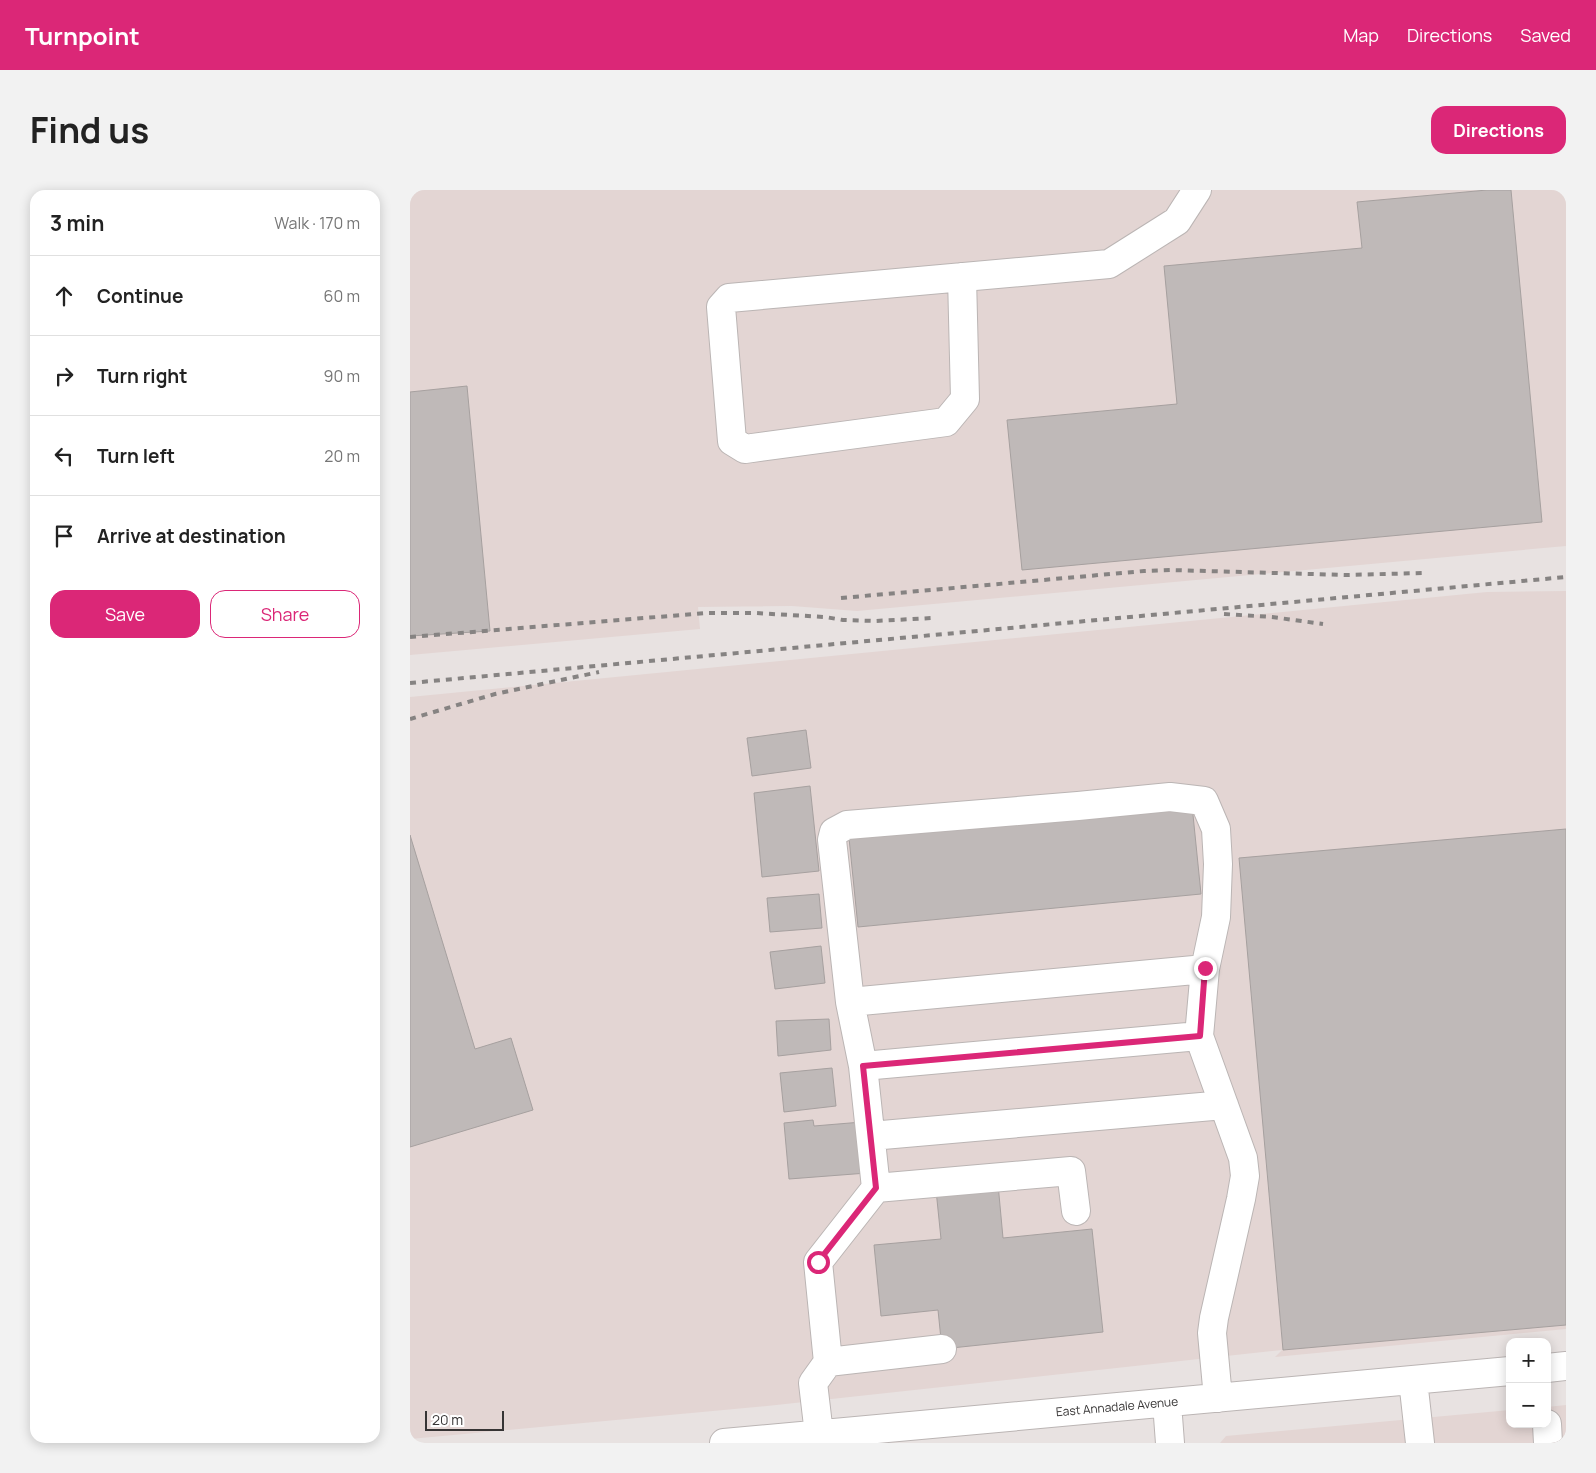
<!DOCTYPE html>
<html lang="en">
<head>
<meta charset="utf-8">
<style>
  :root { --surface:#fff; --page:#f2f2f2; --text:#222; --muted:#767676; --line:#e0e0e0; --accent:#db2777 }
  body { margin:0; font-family:Manrope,sans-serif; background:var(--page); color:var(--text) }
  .controls { position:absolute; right:15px; bottom:15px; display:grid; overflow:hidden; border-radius:10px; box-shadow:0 2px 12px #0003 }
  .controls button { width:45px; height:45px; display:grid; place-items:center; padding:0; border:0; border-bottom:1px solid var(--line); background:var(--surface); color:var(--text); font:25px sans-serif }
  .scale { position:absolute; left:15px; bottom:12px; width:79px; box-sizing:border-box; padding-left:5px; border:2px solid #363434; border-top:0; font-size:14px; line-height:18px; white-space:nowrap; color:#363434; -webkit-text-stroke:4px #fff; paint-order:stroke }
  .stop { position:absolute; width:15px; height:15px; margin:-11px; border:4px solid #db2777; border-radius:50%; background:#fff }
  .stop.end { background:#db2777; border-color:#fff; box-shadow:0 1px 5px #0008 }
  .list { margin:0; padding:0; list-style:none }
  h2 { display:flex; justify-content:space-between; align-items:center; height:65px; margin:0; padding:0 20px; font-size:21px }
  h2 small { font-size:16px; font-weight:400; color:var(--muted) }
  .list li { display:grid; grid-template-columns:32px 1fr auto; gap:15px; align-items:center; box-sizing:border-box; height:80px; padding:0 20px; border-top:1px solid var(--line) }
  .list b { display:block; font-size:19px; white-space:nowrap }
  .list em { font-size:16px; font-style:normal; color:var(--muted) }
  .actions { display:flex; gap:10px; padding:15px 20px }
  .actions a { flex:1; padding:11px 0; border:1px solid var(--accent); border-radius:15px; text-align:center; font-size:18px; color:var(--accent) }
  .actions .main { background:var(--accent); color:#fff }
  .icon { flex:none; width:28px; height:28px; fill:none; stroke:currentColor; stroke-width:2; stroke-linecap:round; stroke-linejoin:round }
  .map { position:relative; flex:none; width:1156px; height:1253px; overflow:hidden; border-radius:15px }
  header { display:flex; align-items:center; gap:30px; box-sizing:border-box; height:70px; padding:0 25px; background:var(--accent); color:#fff }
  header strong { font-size:24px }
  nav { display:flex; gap:28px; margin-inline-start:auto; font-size:18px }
  .intro { display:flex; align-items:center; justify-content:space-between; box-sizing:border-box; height:120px; padding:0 30px }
  h1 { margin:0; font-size:35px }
  .button { padding:12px 22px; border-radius:15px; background:var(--accent); color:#fff; font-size:18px; font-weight:700 }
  main { display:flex; gap:30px; padding:0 30px }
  aside { flex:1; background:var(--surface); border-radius:15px; box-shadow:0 2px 12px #0003 }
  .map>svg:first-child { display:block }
  .built { fill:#e3d5d3 }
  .building { fill:#bfb9b8; stroke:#a6a09f }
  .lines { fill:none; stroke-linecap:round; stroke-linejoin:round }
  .minor-casing { stroke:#bbb5b4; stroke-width:30 }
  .minor { stroke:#fff; stroke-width:28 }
  .rail { stroke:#868382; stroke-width:4; stroke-dasharray:6 6; stroke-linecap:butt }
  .route { stroke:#db2777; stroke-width:6 }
  .labels { text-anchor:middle; stroke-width:5; stroke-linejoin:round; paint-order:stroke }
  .street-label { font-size:12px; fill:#363434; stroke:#fff }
</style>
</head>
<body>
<header>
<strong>Turnpoint</strong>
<nav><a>Map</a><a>Directions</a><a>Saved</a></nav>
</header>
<div class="intro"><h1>Find us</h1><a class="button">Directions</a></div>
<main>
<aside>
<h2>3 min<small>Walk · 170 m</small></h2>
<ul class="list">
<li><svg class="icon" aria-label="ahead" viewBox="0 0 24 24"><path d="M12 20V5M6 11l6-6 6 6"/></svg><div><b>Continue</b></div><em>60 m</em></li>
<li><svg class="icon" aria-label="right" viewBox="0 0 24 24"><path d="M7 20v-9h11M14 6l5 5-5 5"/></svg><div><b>Turn right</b></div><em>90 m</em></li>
<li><svg class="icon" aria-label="left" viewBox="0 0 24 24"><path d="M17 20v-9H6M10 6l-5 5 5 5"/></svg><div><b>Turn left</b></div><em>20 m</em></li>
<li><svg class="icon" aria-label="arrive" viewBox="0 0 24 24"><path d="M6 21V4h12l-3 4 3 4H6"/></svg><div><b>Arrive at destination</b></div></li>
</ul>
<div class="actions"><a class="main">Save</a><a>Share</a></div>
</aside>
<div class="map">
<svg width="1156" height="1253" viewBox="0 0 1156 1253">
  <rect width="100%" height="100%" fill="#e8e2e1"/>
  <!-- built -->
  <path class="built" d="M0,0H1156V356L447,421L382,416L288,417L290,439L0,465Z
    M1156,401V1139L865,1167L872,1160L357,1216L0,1249V507L1077,402Z
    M1156,1215V1253H810L816,1246L1100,1220V1234H1137V1217Z"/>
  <!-- building -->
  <path class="building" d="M1077,0H1101L1132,332L612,380L597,230L767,214L754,76L952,58L947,12Z
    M57,196L80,441L0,446V202Z
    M396,540L401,578L342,586L337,548Z
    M400,596L409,681L352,687L344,603Z
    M782,615L791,704L448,737L439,648Z
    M1156,639V1135L873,1160L829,668Z
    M0,645L65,859L101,848L123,920L0,957Z
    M409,704L412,738L360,742L357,708Z
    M411,756L415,793L365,799L360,762Z
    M419,829L421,860L368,866L366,831Z
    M422,878L426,916L374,922L370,883Z
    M403,930L404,936L452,932L457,983L379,989L374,933Z
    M588,994L593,1048L682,1039L693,1142L532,1159L528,1120L471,1126L464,1055L531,1049L526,1000Z"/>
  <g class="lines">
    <defs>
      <path id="minor" d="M552,87L555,209L536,232L335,259L322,251L311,117L319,108L699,74L767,31L787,0
        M440,812L795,779
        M453,876L789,846
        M461,946L814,915
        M466,998L661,981L666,1021
        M418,1172L532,1159
        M1137,1178L1156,1176
        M1003,1190L1010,1253
        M757,1213L760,1253
        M1137,1234L1138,1253
        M409,1244L403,1193L418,1172L408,1072L466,998L453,876L440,812L422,650L424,642L437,635L668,616L760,607L794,611L806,639L808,674L806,727L795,779L789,846L833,968L835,986L831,1009L804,1128L802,1143L808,1208
        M314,1253L1100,1181"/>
    </defs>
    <!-- minor casing -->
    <use href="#minor" class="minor-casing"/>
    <!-- minor -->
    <use href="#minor" class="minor"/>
    <!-- rail -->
    <path class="rail" d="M431,408L734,381L760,380L936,385L1013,383
      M814,424L862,427L913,434
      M0,447L296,423H345L415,427L433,430L465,431L522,428
      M0,493L1156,387
      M0,529L85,504L189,482"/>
  </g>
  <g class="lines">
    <!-- route -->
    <path class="route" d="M408,1072L466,998L453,876L790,846L795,778"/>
  </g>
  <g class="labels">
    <!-- street labels -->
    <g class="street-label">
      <text transform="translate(707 1217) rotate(-5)" y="4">East Annadale Avenue</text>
    </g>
  </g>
</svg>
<div class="controls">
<button>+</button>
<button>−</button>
</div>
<div class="scale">20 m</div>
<div class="stop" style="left:408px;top:1072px"></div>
<div class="stop end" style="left:795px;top:778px"></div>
</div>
</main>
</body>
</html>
